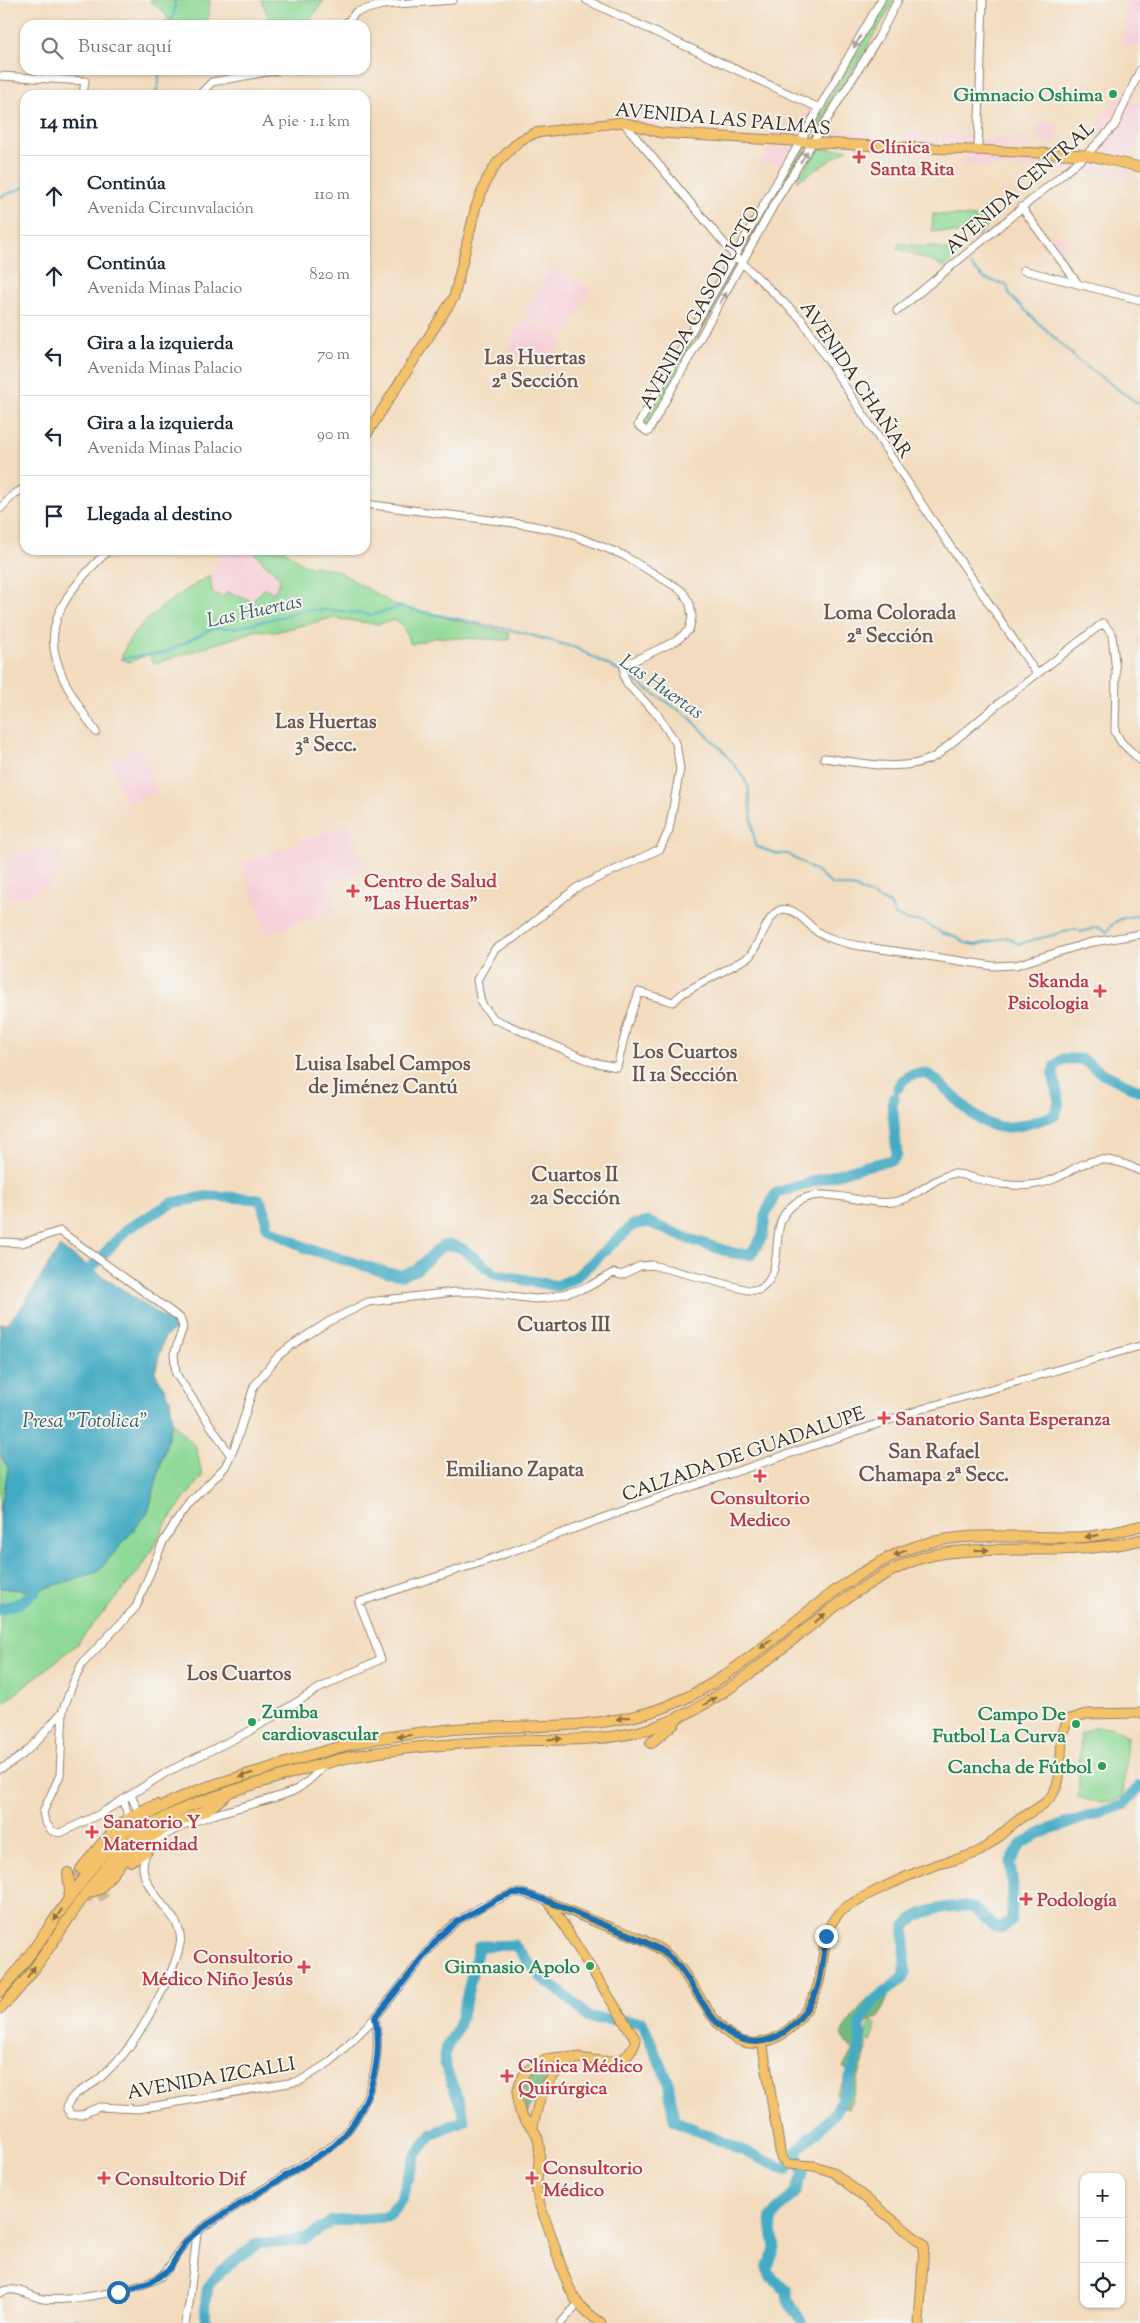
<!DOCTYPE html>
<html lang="es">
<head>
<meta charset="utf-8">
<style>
  :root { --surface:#fff; --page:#f6f6f7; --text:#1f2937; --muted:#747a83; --line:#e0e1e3 }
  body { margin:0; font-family:"Sorts Mill Goudy",serif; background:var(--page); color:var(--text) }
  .controls { position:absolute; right:15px; bottom:15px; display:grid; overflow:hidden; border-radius:10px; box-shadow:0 1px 4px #0004 }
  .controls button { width:45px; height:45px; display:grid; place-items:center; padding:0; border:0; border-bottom:1px solid var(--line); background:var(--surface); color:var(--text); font:25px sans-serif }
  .stop { position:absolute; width:15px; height:15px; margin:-11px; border:4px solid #1f6fb2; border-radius:50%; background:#fff }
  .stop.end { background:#1f6fb2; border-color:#fff; box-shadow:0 1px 5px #0008 }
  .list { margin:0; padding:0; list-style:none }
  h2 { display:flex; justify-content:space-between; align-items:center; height:65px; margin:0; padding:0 20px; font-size:21px }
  h2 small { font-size:16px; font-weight:400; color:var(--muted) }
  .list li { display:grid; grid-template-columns:32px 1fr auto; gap:15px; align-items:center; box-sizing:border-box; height:80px; padding:0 20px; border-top:1px solid var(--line) }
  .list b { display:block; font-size:19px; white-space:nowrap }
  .list p { margin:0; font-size:16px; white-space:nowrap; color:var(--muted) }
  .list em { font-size:16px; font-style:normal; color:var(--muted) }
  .icon { flex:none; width:28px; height:28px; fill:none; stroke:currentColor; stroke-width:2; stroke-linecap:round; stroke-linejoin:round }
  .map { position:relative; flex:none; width:1140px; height:2323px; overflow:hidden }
  .search { position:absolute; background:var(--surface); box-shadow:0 1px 4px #0004; left:20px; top:20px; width:350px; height:55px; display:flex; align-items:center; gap:12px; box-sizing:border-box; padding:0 18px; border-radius:15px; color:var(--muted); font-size:19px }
  .panel { position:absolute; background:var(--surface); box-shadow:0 1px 4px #0004; left:20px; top:90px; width:350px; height:465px; border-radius:15px }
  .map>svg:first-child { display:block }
  .built { fill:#f6cfd7 }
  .green { fill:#8ed995; stroke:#64825a }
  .forest { fill:#72b97e; stroke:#56724e }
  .water { fill:#44abc4; stroke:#406a71 }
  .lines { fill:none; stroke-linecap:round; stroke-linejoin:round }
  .stream { stroke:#44abc4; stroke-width:2 }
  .river { stroke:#44abc4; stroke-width:11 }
  .highway-tunnel { stroke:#ceb89e; stroke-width:10; stroke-dasharray:10 5; stroke-linecap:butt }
  .minor-casing { stroke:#97836e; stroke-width:9 }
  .major-casing { stroke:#97836e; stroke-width:11 }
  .highway-casing { stroke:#97836e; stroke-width:12 }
  .minor { stroke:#fff; stroke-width:7 }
  .major { stroke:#f3c26a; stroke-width:9 }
  .highway { stroke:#f3c26a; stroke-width:10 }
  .oneway { fill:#a79f9a }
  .oneway2 { fill:#8e6e40 }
  .route { stroke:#1f6fb2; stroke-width:6 }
  .leisure-dot { fill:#2e9e5b; stroke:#f6f6f2; stroke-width:2 }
  .health-dot { fill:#e0444e; stroke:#f6f6f2; stroke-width:2 }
  .labels { text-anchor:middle; stroke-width:4; stroke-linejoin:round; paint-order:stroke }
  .leisure-label { font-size:19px; font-weight:bold; fill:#27864d; stroke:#f6f6f2; text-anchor:end }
  .street-label { font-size:19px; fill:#3b2a1e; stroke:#f6f6f2 }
  .health-label { font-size:19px; font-weight:bold; fill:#be3a42; stroke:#f6f6f2; text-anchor:start }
  .neighbourhood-label { font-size:20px; font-weight:bold; fill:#71534a; stroke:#f6f6f2 }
  .water-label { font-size:20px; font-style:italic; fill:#3f5e60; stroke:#f6f6f2 }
</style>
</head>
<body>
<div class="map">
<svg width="1140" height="2323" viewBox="0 0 1140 2323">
  <rect width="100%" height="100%" fill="#f6f6f2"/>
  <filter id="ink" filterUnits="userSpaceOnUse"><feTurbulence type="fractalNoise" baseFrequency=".02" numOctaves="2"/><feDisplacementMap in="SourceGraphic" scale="10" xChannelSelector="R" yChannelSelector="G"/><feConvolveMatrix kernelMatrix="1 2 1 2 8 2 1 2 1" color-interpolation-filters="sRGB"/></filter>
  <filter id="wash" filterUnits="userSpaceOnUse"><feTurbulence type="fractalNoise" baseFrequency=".0096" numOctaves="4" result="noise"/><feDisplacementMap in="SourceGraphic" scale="20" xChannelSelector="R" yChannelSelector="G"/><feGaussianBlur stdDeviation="1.12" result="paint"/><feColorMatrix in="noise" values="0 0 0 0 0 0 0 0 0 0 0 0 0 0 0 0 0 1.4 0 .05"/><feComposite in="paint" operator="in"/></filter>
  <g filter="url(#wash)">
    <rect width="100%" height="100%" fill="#f3dcbe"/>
    <!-- built -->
    <path class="built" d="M1127,0H1140V46L1121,45Z
      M1117,89L1126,90L1108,126L1083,146L1084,131L1098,127L1101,113L1117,99Z
      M1131,101L1140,102V132L1129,160L1093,151L1120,130Z
      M808,107L816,112L799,137L772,135L774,130L791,132Z
      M624,109L636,111L664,121L661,130L628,122Z
      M1038,123L1057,124L1056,143L1037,142Z
      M830,129L872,132V142L824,138Z
      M906,132L924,133V139L939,140V144L906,143Z
      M943,134L973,135V145L943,144Z
      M983,138L1031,140V147L983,146Z
      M770,146L792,147L782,165L760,164Z
      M969,154L1077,158L1063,170L958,165Z
      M1089,164L1108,167L1106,175L1082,172Z
      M1111,167L1133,171L1131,180L1108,175Z
      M1047,233L1068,239L1060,257L1044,235Z
      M551,267L591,289L565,337L524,314Z
      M523,317L564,338L547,371L506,349Z
      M222,550H250L281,579L274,593L264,586L251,600L226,591L223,597L212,589L211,577Z
      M141,748L157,793L126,804L109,759Z
      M349,824L366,870L328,884L337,910L267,935L241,863Z
      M57,848L64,867L46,889L28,897L5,899L6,854Z"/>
    <!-- green -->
    <path class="green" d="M149,0H210L208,25H169L165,13Z
      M261,0H324L306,25H276L269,18Z
      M888,0H895L819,127L814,124Z
      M803,144L808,145L742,258L739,254Z
      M817,149H848L796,182Z
      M933,214L975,217L987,227L978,235L932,231Z
      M900,243L924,247L929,246L960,253L945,267L897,248Z
      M736,261L739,265L697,338L693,337Z
      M690,343L693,347L652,421L643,425L687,344Z
      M251,550H284L303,564L336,570L395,605L509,633V640L438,637L411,644L403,627L396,620L377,624L332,618L275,632L258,630L154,664L149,654L130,662L121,659C130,622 181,594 210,575L212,592L223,598L227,592L252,601L265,588L274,593L281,579Z
      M172,1422L196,1447L202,1476L167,1522L142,1567L76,1645L0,1706V1588L36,1591L148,1513Z
      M0,1454L8,1468L0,1514Z
      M1095,1727H1112L1127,1736L1123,1797C1107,1804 1095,1803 1078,1797L1081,1733Z
      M871,2021L876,2024L870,2042L868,2041L865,2037Z"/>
    <!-- forest -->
    <path class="forest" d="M882,1989L888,1997L878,2018L868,2021L863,2030L867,2049L849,2109L834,2104L837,2097L836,2092L850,2073L843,2067L853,2051L841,2034C851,2018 865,1998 882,1989Z
      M567,2060C550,2077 536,2091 527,2114L524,2100L527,2079L547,2063Z"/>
    <!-- water -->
    <path class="water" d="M60,1247L177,1327L164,1338L155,1372L170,1399L172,1422L148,1513L98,1572L36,1591L0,1588V1514L8,1468L0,1454V1324H6L21,1308Z"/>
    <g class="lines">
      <!-- stream -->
      <path class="stream" d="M167,25L174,15L175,0
        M155,95L159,83V70
        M0,197L25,187
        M971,266L985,279L1007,285L1010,296L1080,362L1140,405
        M124,658L164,653L214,628H235L308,610H335L371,615L401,607L520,632L552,641L576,648L621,672
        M627,676L688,716L724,752L742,775L748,786L755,846L777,854H788L820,874L831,884L856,888L890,904L895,915L908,921H922L942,933L957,937L965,943L976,945L1008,937L1018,944L1076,929L1081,932L1097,927L1107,932C1114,918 1125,917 1140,915"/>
      <!-- river -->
      <path class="river" d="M898,1088C902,1077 917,1070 929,1075C932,1076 936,1080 938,1082C955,1096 976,1124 999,1127C1017,1129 1038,1121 1055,1115L1059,1102L1053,1074L1055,1066L1063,1059H1082L1100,1072L1140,1091
        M91,1268L127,1229L172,1203L210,1196L259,1199L265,1211L267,1228L306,1248L388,1273L402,1275L416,1270L442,1246L453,1245L463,1249L495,1274L557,1286L576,1277L633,1225L648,1222L689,1239L733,1253L751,1255L763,1235L765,1215L776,1193L861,1167L893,1160L897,1154L892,1104L894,1098
        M0,1609L20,1603L36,1591
        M799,2156L803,2174L795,2192L772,2217L771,2222L775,2249L767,2268L771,2278L787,2291L788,2300L802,2323
        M64,2323H77
        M205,2323C206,2312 205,2298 208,2287C212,2275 246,2253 258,2243H279L307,2238L332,2221L387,2217L402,2199L409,2173L417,2153L432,2134L464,2120C462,2098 446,2080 444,2057C444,2048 455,2035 458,2026C468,2000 471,1972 479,1946L514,1945L541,1977L574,2003L588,2018L642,2022L668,2081L674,2120L786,2170L798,2149L834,2115L847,2087L860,2049V2023L873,2001L902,1979L905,1972V1927C908,1923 912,1919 917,1916C927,1910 964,1902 974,1909C984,1915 990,1928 1002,1928L1011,1921L1013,1886L1010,1863L1022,1843L1050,1829L1123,1805L1140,1786"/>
    </g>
  </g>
  <g filter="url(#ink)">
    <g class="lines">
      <!-- highway-tunnel -->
      <path class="highway-tunnel" d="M81,1869L75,1880C77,1892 84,1895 95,1899L101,1896L108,1889"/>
      <defs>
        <path id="minor" d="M586,0L819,108
          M881,0L638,425L648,432L776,201L878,38L898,0
          M345,25L356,12L382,5L453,0
          M0,76L85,81L83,95
          M199,95L212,82L278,70
          M623,122L734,255L801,319L929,515L1037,674
          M978,149L983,0
          M1021,207L1079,285
          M1023,270L1140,300
          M897,311L1086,155L1115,125L1140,70
          M365,504L529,525L565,532L623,555L678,588L683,592L690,604L692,617L689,630L676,641L627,664L624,667V677L628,685L657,714L676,743L680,769L669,830L660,849L576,888L514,938L495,949L477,980L481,1003L494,1019L592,1062L617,1067L627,1026L639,992L673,1002L683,993L749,957C759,946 767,915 780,910C796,905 809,928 821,934C845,946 869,947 895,951C927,956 960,961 993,966L1016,965L1088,943L1140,934
          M0,509L14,494L25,488
          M96,732C40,651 34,621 109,550
          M824,758C860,762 903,774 936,756L1002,701L1103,623L1112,634L1116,672L1115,731L1121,742L1140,760
          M1140,1171C1082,1141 1078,1180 1031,1185C1011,1187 993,1183 974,1178C966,1176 959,1173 951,1174C930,1180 915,1199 893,1202C858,1207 810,1176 784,1215C771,1236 785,1274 759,1290H748L652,1265L640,1266L622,1275L613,1273L586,1288L547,1298L535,1299L478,1292H454L368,1302L328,1322L292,1345L278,1356L254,1386L235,1446L225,1467L190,1503L175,1523L163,1542L136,1607L82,1664L73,1683L63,1710L60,1775L43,1812L45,1822L52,1831L60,1833L100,1814L167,1772L250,1731L318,1689L381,1659L359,1602L485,1561L664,1496L925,1408L1140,1346
          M0,1242L22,1243L60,1231L180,1318L183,1327L174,1354L176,1374L231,1456
          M325,1764C316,1774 306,1785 293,1791C262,1807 130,1821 144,1874C148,1889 167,1909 176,1922C179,1929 182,1937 180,1944C175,1972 140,2036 121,2057C114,2064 107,2072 99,2079C89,2088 68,2093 67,2109L71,2115H81L99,2107L138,2109L300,2081L330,2062L375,2018L440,1936L456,1922L481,1907L513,1893H523L549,1902
          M0,1769C28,1756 43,1733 63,1711
          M131,1795L138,1811
          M124,1800L128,1818
          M0,2293C14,2284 29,2296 43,2299C66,2302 143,2290 161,2276C173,2266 176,2252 186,2242C191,2236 198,2232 203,2227L334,2145C367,2116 384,2061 375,2018
          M185,2323L189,2304L197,2233
          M561,2323L578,2304"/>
        <path id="major" d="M365,437L454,297L476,206L487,179L497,163L519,141L535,133L623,122L661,133L857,145L1086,155L1140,167
          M549,1902C566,1909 583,1917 601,1924C626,1933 655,1941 674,1961C696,1982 714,2039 749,2043C780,2046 805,2018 816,1991C827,1965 818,1935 839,1913C851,1900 918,1871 936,1865C950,1860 967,1858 980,1851C993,1843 1005,1830 1018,1820C1031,1811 1048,1805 1055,1790C1066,1768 1056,1741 1068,1720L1086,1714L1140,1713
          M549,1902L636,2040C624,2084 574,2043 539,2063C535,2066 529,2068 526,2072C515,2086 514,2107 526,2121C531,2128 536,2130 538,2139C543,2157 535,2175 537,2192C539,2205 544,2217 549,2229C557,2252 564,2283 578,2303C583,2311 594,2317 601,2323
          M762,2041L781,2157L787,2164L814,2166L833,2172L924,2245L919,2323
          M533,2127C539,2093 547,2073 579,2057"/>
        <path id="highway" d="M651,1743L675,1722
          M130,1861L147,1851
          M81,1869C103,1843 122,1814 157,1805
          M68,1873L70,1891L69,1897
          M87,1893L100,1889L124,1859L147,1839L173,1824L207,1810L227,1794
          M0,1992C32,1956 56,1915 85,1877C96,1862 109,1846 123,1833C170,1795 214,1784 270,1768C303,1758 336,1746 370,1740C397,1735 426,1732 454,1729C518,1724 584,1731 647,1713C745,1685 810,1591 903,1551C960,1527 1023,1540 1083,1537C1102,1536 1121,1531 1140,1526
          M0,2009C35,1974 60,1929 89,1889C101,1874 112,1857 126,1844C164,1811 208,1798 255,1784C290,1774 325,1761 361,1755C406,1747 452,1744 497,1741C549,1738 603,1744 652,1728C751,1695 814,1604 908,1563C933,1552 958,1551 985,1550C1037,1548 1089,1553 1140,1540"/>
      </defs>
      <!-- minor casing -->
      <use href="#minor" class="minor-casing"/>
      <!-- major casing -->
      <use href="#major" class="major-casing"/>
      <!-- highway casing -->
      <use href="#highway" class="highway-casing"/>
      <!-- minor -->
      <use href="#minor" class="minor"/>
      <!-- major -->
      <use href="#major" class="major"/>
      <!-- highway -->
      <use href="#highway" class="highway"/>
    </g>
    <!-- one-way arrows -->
    <defs><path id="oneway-solid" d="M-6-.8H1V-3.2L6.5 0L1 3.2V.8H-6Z" transform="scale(1.25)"/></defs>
    <g class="oneway">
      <use href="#oneway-solid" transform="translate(857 42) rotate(120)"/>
      <use href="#oneway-solid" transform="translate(804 157) rotate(-57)"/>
      <use href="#oneway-solid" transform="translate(723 298) rotate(-61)"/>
    </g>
    <g class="oneway2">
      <use href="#oneway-solid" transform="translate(1092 1536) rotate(172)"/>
      <use href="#oneway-solid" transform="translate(982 1550) rotate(-2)"/>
      <use href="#oneway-solid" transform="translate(900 1553) rotate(155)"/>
      <use href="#oneway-solid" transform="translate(820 1618) rotate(-39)"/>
      <use href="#oneway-solid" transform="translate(766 1644) rotate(142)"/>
      <use href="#oneway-solid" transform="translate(710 1701) rotate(-32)"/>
      <use href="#oneway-solid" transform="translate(623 1718) rotate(170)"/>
      <use href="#oneway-solid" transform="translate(404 1736) rotate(173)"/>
      <use href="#oneway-solid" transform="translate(555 1739) rotate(-1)"/>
      <use href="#oneway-solid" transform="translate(246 1775) rotate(163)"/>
      <use href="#oneway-solid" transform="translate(58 1915) rotate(125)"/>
      <use href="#oneway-solid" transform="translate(31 1972) rotate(-55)"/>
    </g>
  </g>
  <g class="lines" filter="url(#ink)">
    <!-- route -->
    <path class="route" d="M118,2292L149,2283L160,2276L170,2268L186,2241L203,2227L334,2146C367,2116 385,2061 375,2018L440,1936L456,1922L497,1899L513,1893H523C546,1899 568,1910 590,1919C614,1930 641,1937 663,1952C686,1967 696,1997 713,2018C751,2064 795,2037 816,1992C823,1976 823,1953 826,1936"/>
  </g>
  <!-- markers -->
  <g class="leisure-dot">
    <circle cx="1113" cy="94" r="5"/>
    <circle cx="252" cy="1722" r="5"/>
    <circle cx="1076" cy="1724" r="5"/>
    <circle cx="1102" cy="1766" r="5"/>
    <circle cx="590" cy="1966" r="5"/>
  </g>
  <g class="health-dot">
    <path d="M856.5 149.5h5v5h5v5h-5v5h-5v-5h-5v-5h5z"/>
    <path d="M350.5 883.5h5v5h5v5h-5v5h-5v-5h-5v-5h5z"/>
    <path d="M1097.5 983.5h5v5h5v5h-5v5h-5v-5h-5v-5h5z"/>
    <path d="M881.5 1410.5h5v5h5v5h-5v5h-5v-5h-5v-5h5z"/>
    <path d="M757.5 1468.5h5v5h5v5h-5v5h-5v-5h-5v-5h5z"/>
    <path d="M89.5 1824.5h5v5h5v5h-5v5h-5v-5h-5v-5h5z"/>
    <path d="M1023.5 1891.5h5v5h5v5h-5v5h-5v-5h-5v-5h5z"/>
    <path d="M301.5 1959.5h5v5h5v5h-5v5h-5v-5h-5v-5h5z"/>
    <path d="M504.5 2068.5h5v5h5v5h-5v5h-5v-5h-5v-5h5z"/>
    <path d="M101.5 2170.5h5v5h5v5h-5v5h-5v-5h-5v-5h5z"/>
    <path d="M529.5 2170.5h5v5h5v5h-5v5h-5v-5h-5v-5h5z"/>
  </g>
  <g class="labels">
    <!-- leisure labels -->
    <g class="leisure-label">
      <text x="1103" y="101">Gimnacio Oshima</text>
      <text x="262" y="1718" text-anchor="start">Zumba<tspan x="262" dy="22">cardiovascular</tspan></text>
      <text x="1066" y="1720">Campo De<tspan x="1066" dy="22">Futbol La Curva</tspan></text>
      <text x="1092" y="1773">Cancha de Fútbol</text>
      <text x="580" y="1973">Gimnasio Apolo</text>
    </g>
    <!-- street labels -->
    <g class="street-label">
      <text transform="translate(723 118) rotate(5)" y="7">AVENIDA LAS PALMAS</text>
      <text transform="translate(1019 187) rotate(-41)" y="7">AVENIDA CENTRAL</text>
      <text transform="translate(699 307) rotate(-61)" y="7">AVENIDA GASODUCTO</text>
      <text transform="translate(857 379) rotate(56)" y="7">AVENIDA CHAÑAR</text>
      <text transform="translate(743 1453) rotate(-19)" y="7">CALZADA DE GUADALUPE</text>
      <text transform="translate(211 2077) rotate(-10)" y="7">AVENIDA IZCALLI</text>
    </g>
    <!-- health labels -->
    <g class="health-label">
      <text x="870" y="153">Clínica<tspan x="870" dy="22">Santa Rita</tspan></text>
      <text x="364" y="887">Centro de Salud<tspan x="364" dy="22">"Las Huertas"</tspan></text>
      <text x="1089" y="987" text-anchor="end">Skanda<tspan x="1089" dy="22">Psicologia</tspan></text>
      <text x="895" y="1425">Sanatorio Santa Esperanza</text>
      <text x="760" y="1504" text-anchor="middle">Consultorio<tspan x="760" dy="22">Medico</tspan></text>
      <text x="103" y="1828">Sanatorio Y<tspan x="103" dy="22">Maternidad</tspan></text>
      <text x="1037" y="1906">Podología</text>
      <text x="293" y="1963" text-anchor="end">Consultorio<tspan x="293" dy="22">Médico Niño Jesús</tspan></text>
      <text x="518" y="2072">Clínica Médico<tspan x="518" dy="22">Quirúrgica</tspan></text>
      <text x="543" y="2174">Consultorio<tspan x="543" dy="22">Médico</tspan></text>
      <text x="115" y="2185">Consultorio Dif</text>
    </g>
    <!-- neighbourhood labels -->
    <g class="neighbourhood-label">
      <text x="535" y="364">Las Huertas<tspan x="535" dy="23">2ª Sección</tspan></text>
      <text x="890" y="619">Loma Colorada<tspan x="890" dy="23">2ª Sección</tspan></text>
      <text x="326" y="728">Las Huertas<tspan x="326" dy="23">3ª Secc.</tspan></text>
      <text x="685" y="1058">Los Cuartos<tspan x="685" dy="23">II 1a Sección</tspan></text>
      <text x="383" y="1070">Luisa Isabel Campos<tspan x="383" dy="23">de Jiménez Cantú</tspan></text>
      <text x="575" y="1181">Cuartos II<tspan x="575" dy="23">2a Sección</tspan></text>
      <text x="564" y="1331">Cuartos III</text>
      <text x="934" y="1458">San Rafael<tspan x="934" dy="23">Chamapa 2ª Secc.</tspan></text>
      <text x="515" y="1476">Emiliano Zapata</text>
      <text x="239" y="1680">Los Cuartos</text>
    </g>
    <!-- water labels -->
    <g class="water-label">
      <text transform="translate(254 610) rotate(-12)" y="7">Las Huertas</text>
      <text transform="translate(662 686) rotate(35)" y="7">Las Huertas</text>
      <text x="85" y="1427">Presa "Totolica"</text>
    </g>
  </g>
</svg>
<div class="controls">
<button>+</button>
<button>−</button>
<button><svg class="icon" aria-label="locate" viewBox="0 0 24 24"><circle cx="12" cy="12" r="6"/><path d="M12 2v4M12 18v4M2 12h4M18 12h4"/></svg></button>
</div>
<div class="stop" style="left:118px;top:2292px"></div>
<div class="stop end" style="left:826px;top:1936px"></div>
<div class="search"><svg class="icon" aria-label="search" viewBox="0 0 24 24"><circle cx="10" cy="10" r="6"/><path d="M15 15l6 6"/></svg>Buscar aquí</div>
<section class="panel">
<h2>14 min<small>A pie · 1.1 km</small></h2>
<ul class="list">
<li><svg class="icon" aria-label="ahead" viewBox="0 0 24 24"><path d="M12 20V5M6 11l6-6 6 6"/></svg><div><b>Continúa</b><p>Avenida Circunvalación</p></div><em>110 m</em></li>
<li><svg class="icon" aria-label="ahead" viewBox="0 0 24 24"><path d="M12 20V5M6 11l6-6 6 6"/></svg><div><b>Continúa</b><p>Avenida Minas Palacio</p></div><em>820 m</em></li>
<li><svg class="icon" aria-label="left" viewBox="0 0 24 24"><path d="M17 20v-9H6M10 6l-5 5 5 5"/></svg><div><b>Gira a la izquierda</b><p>Avenida Minas Palacio</p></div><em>70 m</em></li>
<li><svg class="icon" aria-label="left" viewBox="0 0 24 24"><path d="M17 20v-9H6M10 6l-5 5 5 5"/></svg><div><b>Gira a la izquierda</b><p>Avenida Minas Palacio</p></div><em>90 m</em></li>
<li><svg class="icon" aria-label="arrive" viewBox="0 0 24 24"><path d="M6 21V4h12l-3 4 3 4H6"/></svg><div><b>Llegada al destino</b></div></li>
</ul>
</section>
</div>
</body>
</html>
